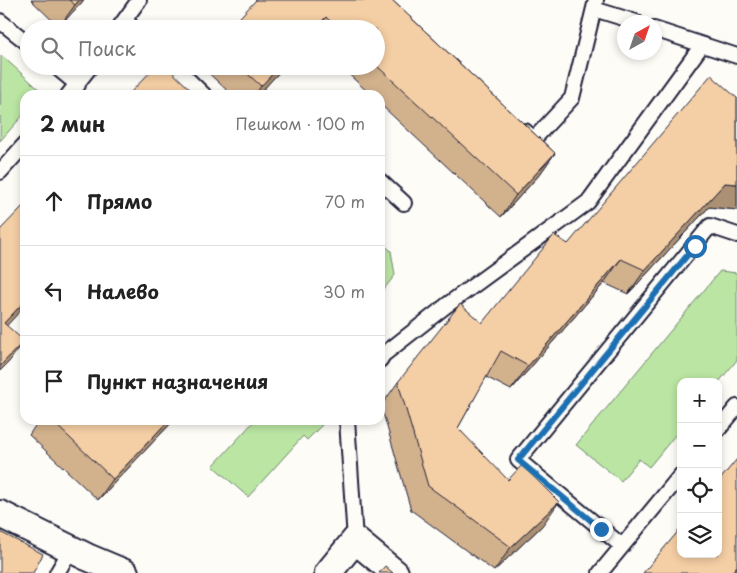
<!DOCTYPE html>
<html lang="ru">
<head>
<meta charset="utf-8">
<style>
  :root { --surface:#fff; --page:#f2f2f2; --text:#222; --muted:#767676; --line:#e0e0e0 }
  body { margin:0; font-family:"Playpen Sans",sans-serif; background:var(--page); color:var(--text) }
  .controls { position:absolute; right:15px; bottom:15px; display:grid; overflow:hidden; border-radius:10px; box-shadow:0 2px 8px #0003 }
  .controls button { width:45px; height:45px; display:grid; place-items:center; padding:0; border:0; border-bottom:1px solid var(--line); background:var(--surface); color:var(--text); font:25px sans-serif }
  .compass { position:absolute; left:617px; top:15px; width:45px; height:45px; border-radius:50%; background:var(--surface); box-shadow:0 2px 8px #0003; rotate:40deg }
  .stop { position:absolute; width:15px; height:15px; margin:-11px; border:4px solid #1f6fb2; border-radius:50%; background:#fff }
  .stop.end { background:#1f6fb2; border-color:#fff; box-shadow:0 1px 5px #0008 }
  .list { margin:0; padding:0; list-style:none }
  h2 { display:flex; justify-content:space-between; align-items:center; height:65px; margin:0; padding:0 20px; font-size:21px }
  h2 small { font-size:16px; font-weight:400; color:var(--muted) }
  .list li { display:grid; grid-template-columns:32px 1fr auto; gap:15px; align-items:center; box-sizing:border-box; height:90px; padding:0 20px; border-top:1px solid var(--line) }
  .list b { display:block; font-size:19px; white-space:nowrap }
  .list em { font-size:16px; font-style:normal; color:var(--muted) }
  .icon { flex:none; width:28px; height:28px; fill:none; stroke:currentColor; stroke-width:2; stroke-linecap:round; stroke-linejoin:round }
  .map { position:relative; flex:none; width:737px; height:573px; overflow:hidden }
  .search { position:absolute; background:var(--surface); box-shadow:0 2px 8px #0003; left:20px; top:20px; width:365px; height:55px; display:flex; align-items:center; gap:12px; box-sizing:border-box; padding:0 18px; border-radius:28px; color:var(--muted); font-size:19px }
  .panel { position:absolute; background:var(--surface); box-shadow:0 2px 8px #0003; left:20px; top:90px; width:365px; height:335px; border-radius:15px }
  .map>svg:first-child { display:block }
  .park { fill:#bae5a2; stroke:#6e846e }
  .lines { fill:none; stroke-linecap:round; stroke-linejoin:round }
  .lane-casing { stroke:#22223b; stroke-width:18 }
  .street-casing { stroke:#22223b; stroke-width:30 }
  .lane { stroke:#fdfcf7; stroke-width:14 }
  .street { stroke:#fdfcf7; stroke-width:26 }
  .wall { fill:#d2b18d; stroke:#22223b }
  .shaded-wall { fill:#ab9073; stroke:#22223b }
  .building { fill:#f4cea4; stroke:#22223b }
  .route { stroke:#1f6fb2; stroke-width:6 }
</style>
</head>
<body>
<div class="map">
<svg width="737" height="573" viewBox="0 0 737 573">
  <rect width="100%" height="100%" fill="#fdfcf7"/>
  <filter id="ink" filterUnits="userSpaceOnUse"><feTurbulence type="fractalNoise" baseFrequency=".02" numOctaves="2"/><feDisplacementMap in="SourceGraphic" scale="10" xChannelSelector="R" yChannelSelector="G"/><feConvolveMatrix kernelMatrix="1 2 1 2 8 2 1 2 1" color-interpolation-filters="sRGB"/></filter>
  <g filter="url(#ink)">
    <!-- park -->
    <path class="park" d="M1,55L43,93L41,95H25V113L0,141Z
      M380,241L391,251L395,275L380,294Z
      M720,271L737,273V360L718,383V382H681V428L649,467L639,459L621,481L576,445Z
      M255,420H327L307,440L303,436L248,497L213,466Z"/>
    <g class="lines">
      <defs>
        <path id="lane" d="M594,9L636,22
          M125,20L134,29
          M0,21L29,44
          M118,29L139,0
          M654,29L737,56
          M55,66L78,85
          M174,66L204,95
          M68,95L91,66
          M525,131L534,139L572,98L596,0
          M0,172L25,144
          M380,181L404,203
          M380,360L383,355L447,305L588,202L702,45
          M347,420L355,540
          M718,430L737,407
          M622,546L518,460L710,226L737,235
          M57,573L71,549
          M600,573L681,475"/>
        <path id="street" d="M0,514L87,557L125,573
          M328,573L355,540L395,573"/>
      </defs>
      <!-- lane casing -->
      <use href="#lane" class="lane-casing"/>
      <!-- street casing -->
      <use href="#street" class="street-casing"/>
      <!-- lane -->
      <use href="#lane" class="lane"/>
      <!-- street -->
      <use href="#street" class="street"/>
    </g>
    <!-- wall -->
    <path class="wall" d="M31,0H84L59,27Z
      M392,0L555,153L540,174L501,217L380,104V95H371L340,66H376V29H229Z
      M201,66H285L258,95H232Z
      M737,98V210L709,207L628,294L604,283L511,390L486,377L458,428L542,526L494,571L411,510L381,406L398,382L482,323L568,244Z
      M39,420H174L98,500L29,435Z"/>
    <!-- shaded-wall -->
    <path class="shaded-wall" d="M79,0H84L59,27L75,5Z
      M326,17L318,29H315Z
      M280,66H285L258,95H255L261,86Z
      M555,153L540,174L501,217L516,195Z
      M725,183L737,184V210L709,207L628,294L645,270Z
      M621,259L604,283L511,390L528,366Z
      M25,301V306L0,333L4,323Z
      M24,341L9,362L0,371V366Z
      M169,420H174L98,500L113,479Z
      M559,502L542,526L494,571L511,547Z
      M737,566V569L734,573H731Z"/>
    <!-- building -->
    <path class="building" d="M69,0H79L75,5Z
      M256,0H392L555,153L516,195L376,65V29H338L326,17L315,29H229Z
      M156,66H166L196,95H128Z
      M239,66H280L261,86Z
      M711,75L737,98V184L725,183L645,270L621,259L528,366L501,351L458,428L508,480L522,465L559,502L511,547L428,486L398,382L460,304L482,323L554,235L568,244Z
      M25,204V301L4,323L24,341L0,366V230Z
      M51,420H169L113,479Z
      M737,459V566L731,573H643L681,528V554H718V482Z
      M0,532L43,554L33,573H0Z
      M385,566L393,573H379Z"/>
  </g>
  <g class="lines" filter="url(#ink)">
    <!-- route -->
    <path class="route" d="M601,529L518,460L695,246"/>
  </g>
</svg>
<div class="controls">
<button>+</button>
<button>−</button>
<button><svg class="icon" aria-label="locate" viewBox="0 0 24 24"><circle cx="12" cy="12" r="6"/><path d="M12 2v4M12 18v4M2 12h4M18 12h4"/></svg></button>
<button><svg class="icon" aria-label="layers" viewBox="0 0 24 24"><path d="M12 4l9 5-9 5-9-5zM3 14l9 5 9-5"/></svg></button>
</div>
<svg class="compass" viewBox="-18 -18 36 36"><path d="M0-13l5 13h-10z" fill="#e53935"/><path d="M0 13l5-13h-10z" fill="#767676"/></svg>
<div class="stop" style="left:695px;top:246px"></div>
<div class="stop end" style="left:601px;top:529px"></div>
<div class="search"><svg class="icon" aria-label="search" viewBox="0 0 24 24"><circle cx="10" cy="10" r="6"/><path d="M15 15l6 6"/></svg>Поиск</div>
<section class="panel">
<h2>2 мин<small>Пешком · 100 m</small></h2>
<ul class="list">
<li><svg class="icon" aria-label="ahead" viewBox="0 0 24 24"><path d="M12 20V5M6 11l6-6 6 6"/></svg><div><b>Прямо</b></div><em>70 m</em></li>
<li><svg class="icon" aria-label="left" viewBox="0 0 24 24"><path d="M17 20v-9H6M10 6l-5 5 5 5"/></svg><div><b>Налево</b></div><em>30 m</em></li>
<li><svg class="icon" aria-label="arrive" viewBox="0 0 24 24"><path d="M6 21V4h12l-3 4 3 4H6"/></svg><div><b>Пункт назначения</b></div></li>
</ul>
</section>
</div>
</body>
</html>
